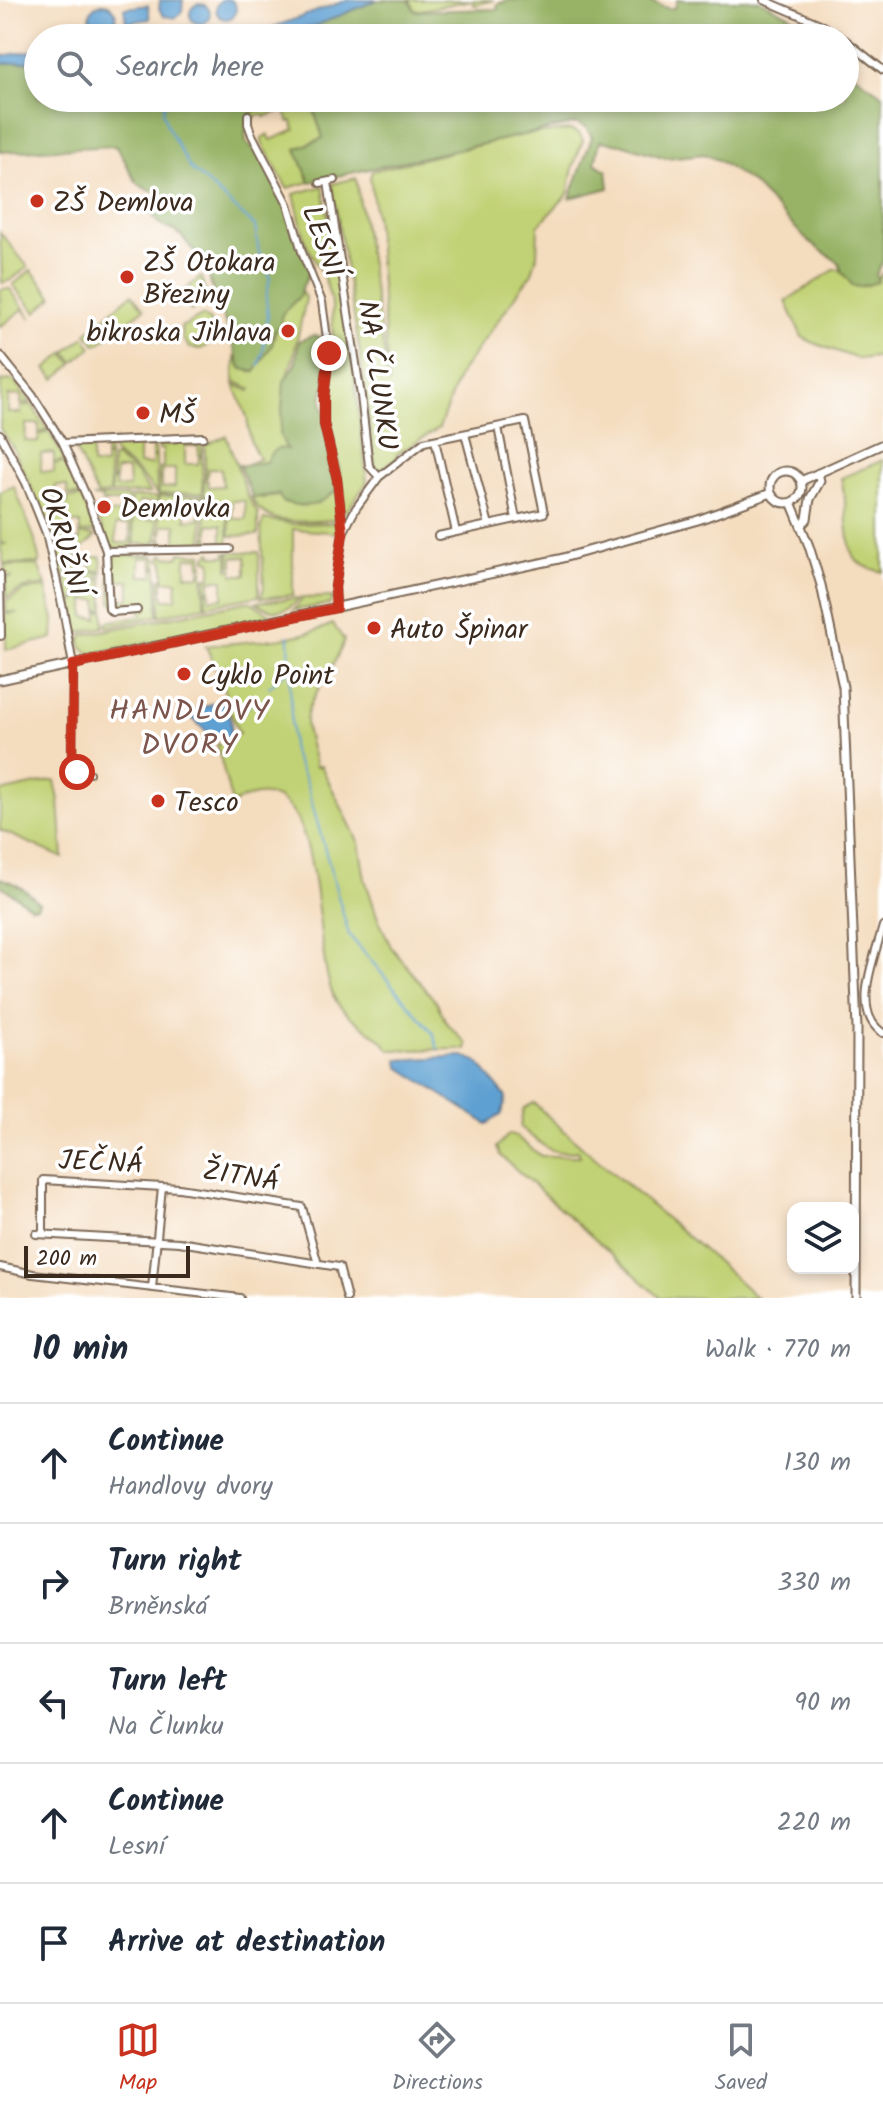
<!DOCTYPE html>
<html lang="en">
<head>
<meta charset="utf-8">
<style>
  :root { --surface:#fff; --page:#f2f2f3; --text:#1f2937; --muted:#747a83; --line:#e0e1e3; --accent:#c8321e }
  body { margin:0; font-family:Kalam,sans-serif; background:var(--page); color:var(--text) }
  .controls { position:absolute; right:24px; bottom:24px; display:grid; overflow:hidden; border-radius:16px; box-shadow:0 4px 12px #0003 }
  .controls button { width:72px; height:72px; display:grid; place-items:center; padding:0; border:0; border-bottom:2px solid var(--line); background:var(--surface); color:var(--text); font:40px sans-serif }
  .scale { position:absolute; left:24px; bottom:20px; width:166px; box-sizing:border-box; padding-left:8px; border:4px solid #3b2a1e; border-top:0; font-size:22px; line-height:28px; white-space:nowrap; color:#3b2a1e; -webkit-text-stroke:6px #fff; paint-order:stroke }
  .stop { position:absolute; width:24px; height:24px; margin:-18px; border:6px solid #c8321e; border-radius:50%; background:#fff }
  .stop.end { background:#c8321e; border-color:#fff; box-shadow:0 2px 8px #0008 }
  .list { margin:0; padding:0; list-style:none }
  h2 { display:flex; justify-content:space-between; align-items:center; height:104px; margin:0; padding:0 32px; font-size:34px }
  h2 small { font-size:26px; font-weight:400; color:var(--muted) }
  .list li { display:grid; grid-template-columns:52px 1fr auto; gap:24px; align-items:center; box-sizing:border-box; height:120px; padding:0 32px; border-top:2px solid var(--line) }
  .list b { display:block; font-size:30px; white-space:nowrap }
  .list p { margin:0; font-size:26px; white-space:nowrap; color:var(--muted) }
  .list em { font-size:26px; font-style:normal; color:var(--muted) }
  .icon { flex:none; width:44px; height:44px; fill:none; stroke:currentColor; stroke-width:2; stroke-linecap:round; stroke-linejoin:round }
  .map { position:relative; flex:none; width:883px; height:1298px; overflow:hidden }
  .search { position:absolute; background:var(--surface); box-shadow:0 4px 12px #0003; left:24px; right:24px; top:24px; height:88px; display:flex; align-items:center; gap:20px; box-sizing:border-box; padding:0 28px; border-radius:44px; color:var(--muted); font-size:30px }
  .sheet { height:704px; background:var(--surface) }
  nav { display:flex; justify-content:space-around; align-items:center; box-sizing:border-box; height:112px; border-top:2px solid var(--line); background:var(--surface); font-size:22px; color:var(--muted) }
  nav a { display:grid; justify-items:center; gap:4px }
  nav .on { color:var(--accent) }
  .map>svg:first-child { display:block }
  .green { fill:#c1d174; stroke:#7e7e49; stroke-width:2 }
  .forest { fill:#98b366; stroke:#6a6e42; stroke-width:2 }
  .water { fill:#5fa0d2; stroke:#4d6578; stroke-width:2 }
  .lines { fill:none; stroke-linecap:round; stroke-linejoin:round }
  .stream { stroke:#5fa0d2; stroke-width:2 }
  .minor-casing { stroke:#7c6856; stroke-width:10 }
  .major-casing { stroke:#7c6856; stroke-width:11 }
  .minor { stroke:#fff; stroke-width:6 }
  .major { stroke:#fff; stroke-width:7 }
  .route { stroke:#c8321e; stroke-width:10 }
  .poi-dot { fill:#c8321e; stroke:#fff; stroke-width:3 }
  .labels { text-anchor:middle; stroke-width:7; stroke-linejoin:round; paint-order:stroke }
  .poi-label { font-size:28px; fill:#3b2a1e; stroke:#fff; text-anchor:start }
  .street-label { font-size:28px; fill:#3b2a1e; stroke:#fff }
  .neighbourhood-label { font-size:30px; letter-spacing:2px; fill:#7c564c; stroke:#fff }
</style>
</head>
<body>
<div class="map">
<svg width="883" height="1298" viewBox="0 0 883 1298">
  <rect width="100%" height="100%" fill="#fff"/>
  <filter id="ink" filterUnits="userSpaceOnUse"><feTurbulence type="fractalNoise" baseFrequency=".0125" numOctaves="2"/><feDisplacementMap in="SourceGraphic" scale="16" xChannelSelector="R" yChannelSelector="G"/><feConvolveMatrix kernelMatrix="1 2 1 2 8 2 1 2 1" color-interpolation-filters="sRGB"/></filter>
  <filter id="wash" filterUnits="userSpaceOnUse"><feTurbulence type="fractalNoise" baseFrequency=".006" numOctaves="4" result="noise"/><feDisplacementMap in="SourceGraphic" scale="32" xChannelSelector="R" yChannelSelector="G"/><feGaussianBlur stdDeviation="1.8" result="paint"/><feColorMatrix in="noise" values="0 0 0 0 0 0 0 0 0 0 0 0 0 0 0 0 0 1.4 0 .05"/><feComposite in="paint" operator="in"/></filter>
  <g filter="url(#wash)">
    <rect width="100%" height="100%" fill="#f4dcbe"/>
    <!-- green -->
    <path class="green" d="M410,0H494L474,5L472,0L415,11Z
      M310,98L323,138L296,149L310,182L287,188L262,143V138L268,134L271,140L295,130L292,121L289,122L284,110L264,117L262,114L248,120L250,113C270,102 287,98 310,98Z
      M570,130L579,133L583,140L573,167L568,194L538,226L537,256L532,273L459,375L439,428L397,454V458L382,469L375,468L359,347L332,184L356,178L389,384L375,212L370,177L372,171L521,135Z
      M323,186L352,356L367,482L346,512H342L339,466L329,417L333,354L332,304L325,280L305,241L294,194Z
      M0,232L28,267L11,280L2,283Z
      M31,270L53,297L36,312L13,285Z
      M834,270H839C857,288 864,294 883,273V356L858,359L814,343L802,337L786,301Z
      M201,277L207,298L191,311L179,295Z
      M3,289H10L31,318L23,309L0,327V290Z
      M295,292L302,293L306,299L292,362L284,384L288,450L266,462L243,466L259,459L250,440L247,417L234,384L250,391L251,389L234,381L235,358L242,369L271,347L282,310Z
      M132,294L144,309L97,345L86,333Z
      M202,316L210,321L215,340L201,349L190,348L183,339L181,327Z
      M84,337L92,347L74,362L66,352Z
      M64,353L73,364L55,379L46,369Z
      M13,380L30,402L21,404V395L8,396V413H21V407L31,404L48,430L39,433V424H26L25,441L38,442L39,435L49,432L65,460L54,463V453L41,454V471L54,472V464L66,462L81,495H68L67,486H55V505L68,504V498L82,497L95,532L80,533V523H67V541H80V534L96,536L75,555L62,581L46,524L31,487L12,446L0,429L1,381Z
      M226,436L249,499L258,513V535L230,536L229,513H232L233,519H246L245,501H232V510H228L204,494V480L208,481V487L223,486L221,469H208L207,478H205V445Z
      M115,441L116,445H128V441L154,442L156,456H152V446L139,447V464L152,465V457H156L157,494L137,471L114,454L112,445Z
      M177,441H198L202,446V455H199L198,446H185V464H198L199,457H202L203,493L159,494V480H162V488L175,487V469H162V478H159V468H163V450L159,449V445L163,442L164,445H176Z
      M72,442L108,444L109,456H105V447H92V465H105V458H109L110,494L97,495Z
      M115,457L137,474L150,493L111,494V481H115L116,488L129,487L128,470H116L115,479H112V458Z
      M883,460V572C874,570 861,566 855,559C846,548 847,497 841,478Z
      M14,486L34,537L40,563L4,564L0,545L5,544L0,542V492Z
      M338,489L337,519L334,520C303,521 266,529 251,497L264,498Z
      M159,496H203V510H199V501L186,502V520L199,519V513H202L203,542L200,547L180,544L179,548H167L161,544L160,537H162L163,543H176V525H163L162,534H160Z
      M205,496L228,512V547H211L206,542V536H209V542H222V525L209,524V533H206Z
      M93,497H128L133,534H130L129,525H116V543H129L130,537H133V548H113L108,545L95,509L102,510V513H122V502H102V498Z
      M131,497H157V511H153V502H139L140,520H153V514H157V541H154L153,547L149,548V544H135Z
      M264,519L293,524L334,523L339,527L340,533L293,529V595L261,598L264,587L261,527Z
      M212,552L213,556H225L226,552H228V569H233V575H246V557H233V566H230V552H259V596L206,606V592H210V599L223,598V580H210V590H206V577H211V561L206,560V556Z
      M180,553L202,554L203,567H200L199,557L186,558V575L200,576V570H203L204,606L160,616V593H163L164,599H176L177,581H163V590H160V579H164V562L160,559L164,554L166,557H179Z
      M118,555H152L157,559V567H153V558H140V576H153V569H157L158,616L107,627V622L143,615L138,604L118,606L111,602V593H117L118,600L130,599V581H117V591H111L110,577L114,576L111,560Z
      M78,557H101L102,571L91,570V561H78L77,579H90L91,572L102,573L71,602L66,581Z
      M38,565L46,585L24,588L6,598V579L13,577H6L4,566Z
      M102,577L104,609H98V600H85V617L98,618V611H104V627L78,633L72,604Z
      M46,588L54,619L53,638L6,650V614L18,613L6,612V602L25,590Z
      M333,597L330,604L294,610L303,598Z
      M300,598C286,614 273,614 256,602Z
      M246,602H251L271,615L219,629L90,654L81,646L80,640L83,635Z
      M333,624L344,640C337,667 306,699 306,722C306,736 313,753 316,767L321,766L359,843L365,879L377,916L391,947L437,1003L446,1022L467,1044L466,1049L390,1050C376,1030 349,1022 336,1001C308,956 333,749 232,804L217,744L227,742L239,733L223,694L226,692L206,646C248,640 294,642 333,624Z
      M50,781H55L59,800L63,858L0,830V792Z
      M534,1103C605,1171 685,1230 757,1298H661L501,1156L497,1147L509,1134L514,1135L541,1156H580L578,1151C546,1156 543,1144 520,1127L523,1109Z"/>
    <!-- forest -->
    <path class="forest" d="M377,0H409L415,11L498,9L497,4L510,0H645L667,8H675L677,0H759L835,38H275L315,26Z
      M38,61V98H295L262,105L250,115L251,131H245L246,142L262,156L312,264C310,277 301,284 300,296L282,314L280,324L272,334L273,343L255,372L242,369C236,358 235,350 231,338C221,310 209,289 206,259L199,258C192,251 188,242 181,236C168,224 160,232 151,211L159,194C125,184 135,169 115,146L0,152V64Z
      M845,68L883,95V261L876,275L878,282L858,287L852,285L842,272L839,263L808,241L753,184L718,160L704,154L666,158L621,144L600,141L595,163L607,171L609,188L570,198L592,137L586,128L577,123L310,182L296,149L323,138L310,98H845Z
      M314,335L328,340L333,366L323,392L322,403L339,466L338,489C316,507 311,509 283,502L278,494L253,498L239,465C249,467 256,462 266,462C271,452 275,446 287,449L280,435L284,381L295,365L299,341Z
      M0,878C15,882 28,891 39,903L37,907H31L0,885Z"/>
    <!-- water -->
    <path class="water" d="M216 9a10 10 0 1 1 20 0a10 10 0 1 1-20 0Z
      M160,0H183L182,12L175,18L164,16L159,9Z
      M347,0H377L315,26L275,38H180L189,34L260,32Z
      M190 14a10 10 0 1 1 20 0a10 10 0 1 1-20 0Z
      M90 17a13 13 0 1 1 26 0a13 13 0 1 1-26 0Z
      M148,5L150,19L126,23L124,8Z
      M38,50V61L0,64V56Z
      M218,701L226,705C230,717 236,732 225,740L211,736L192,718L194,711Z
      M463,1056L477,1061L506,1097L502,1114L487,1124L399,1067L398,1060Z"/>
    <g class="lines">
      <!-- stream -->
      <path class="stream" d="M166,98L163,112L167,126L190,168L255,226L259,253L270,278L266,298L268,317L264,330V347L259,366
        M289,636L292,752L305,779L349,935L433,1033L438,1049
        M269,687L288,669
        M243,712L253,701"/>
    </g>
  </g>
  <g filter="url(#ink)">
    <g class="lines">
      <defs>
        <path id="minor" d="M764,0L820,24L842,38
          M845,40L883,70
          M248,115V124L252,135L288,204L303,255L322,302L329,353L324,397V424L337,479L343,532
          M328,182L361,396L369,466L379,477
          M320,183L335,180
          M0,355L33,396L63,443L88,500L106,551L109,609L112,612L137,610
          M498,427L516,519
          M0,434L26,483L46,533L63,609L73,665L72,761L77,772L89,773
          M465,434L489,525
          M435,440L456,532
          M63,443L203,437
          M106,551L230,549
          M0,574L1,636
          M336,608L335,587L343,533L356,508L379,477L424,442L525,421L544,513L438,536
          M883,926C875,957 850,1012 883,1033
          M36,1234L179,1242L339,1267L347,1298
          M43,1234V1180L179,1188L302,1207L318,1264
          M0,1267L33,1274L240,1298
          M152,1288L162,1187"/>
        <path id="major" d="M770 487a16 16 0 1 1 32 0a16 16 0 1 1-32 0Z
          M801,481L883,444
          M791,502L809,546L821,585L843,687L857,1029L856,1298
          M801,525L807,519L810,499L820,481L818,473
          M0,680L559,559L698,520L771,493"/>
      </defs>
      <!-- minor casing -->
      <use href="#minor" class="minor-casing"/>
      <!-- major casing -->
      <use href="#major" class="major-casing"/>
      <!-- minor -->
      <use href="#minor" class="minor"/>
      <!-- major -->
      <use href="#major" class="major"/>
    </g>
  </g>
  <g class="lines" filter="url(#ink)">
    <!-- route -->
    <path class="route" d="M77,772L72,761L73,665L336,608L335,587L343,533L337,479L324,424V397L329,353"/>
  </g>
  <!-- markers -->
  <g class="poi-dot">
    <circle cx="37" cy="201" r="8"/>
    <circle cx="127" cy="277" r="8"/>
    <circle cx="288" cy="331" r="8"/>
    <circle cx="143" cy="413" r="8"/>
    <circle cx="104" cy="507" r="8"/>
    <circle cx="374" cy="628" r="8"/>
    <circle cx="184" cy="674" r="8"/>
    <circle cx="158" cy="801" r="8"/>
  </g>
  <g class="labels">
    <!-- poi labels -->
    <g class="poi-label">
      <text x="53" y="211">ZŠ Demlova</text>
      <text x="143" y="271">ZŠ Otokara<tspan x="143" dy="32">Březiny</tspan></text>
      <text x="272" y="341" text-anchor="end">bikroska Jihlava</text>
      <text x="159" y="423">MŠ</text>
      <text x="120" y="517">Demlovka</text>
      <text x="390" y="638">Auto Špinar</text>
      <text x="200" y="684">Cyklo Point</text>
      <text x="174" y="811">Tesco</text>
    </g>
    <!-- street labels -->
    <g class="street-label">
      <text transform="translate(324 241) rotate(70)" y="10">LESNÍ</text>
      <text transform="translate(379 375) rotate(82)" y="10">NA ČLUNKU</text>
      <text transform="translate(65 541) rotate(74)" y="10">OKRUŽNÍ</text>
      <text transform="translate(101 1161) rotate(3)" y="10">JEČNÁ</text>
      <text transform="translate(241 1175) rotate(9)" y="10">ŽITNÁ</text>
    </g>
    <!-- neighbourhood labels -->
    <g class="neighbourhood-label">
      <text x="190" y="720">HANDLOVY<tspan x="190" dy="34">DVORY</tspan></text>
    </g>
  </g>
</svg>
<div class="controls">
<button><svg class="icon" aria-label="layers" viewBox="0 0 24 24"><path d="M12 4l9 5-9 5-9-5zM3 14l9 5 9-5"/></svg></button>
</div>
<div class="scale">200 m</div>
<div class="stop" style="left:77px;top:772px"></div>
<div class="stop end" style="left:329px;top:353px"></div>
<div class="search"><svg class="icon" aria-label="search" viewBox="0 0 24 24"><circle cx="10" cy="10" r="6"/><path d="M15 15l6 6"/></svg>Search here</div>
</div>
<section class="sheet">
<h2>10 min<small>Walk · 770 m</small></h2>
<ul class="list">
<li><svg class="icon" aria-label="ahead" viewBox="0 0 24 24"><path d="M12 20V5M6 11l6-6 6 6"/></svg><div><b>Continue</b><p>Handlovy dvory</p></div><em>130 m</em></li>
<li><svg class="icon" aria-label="right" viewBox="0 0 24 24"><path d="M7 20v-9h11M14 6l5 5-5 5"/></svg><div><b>Turn right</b><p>Brněnská</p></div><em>330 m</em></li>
<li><svg class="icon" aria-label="left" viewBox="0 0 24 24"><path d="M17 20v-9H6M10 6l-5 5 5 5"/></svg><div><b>Turn left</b><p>Na Člunku</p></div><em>90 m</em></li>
<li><svg class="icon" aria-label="ahead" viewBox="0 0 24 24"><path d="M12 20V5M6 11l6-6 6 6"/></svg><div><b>Continue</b><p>Lesní</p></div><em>220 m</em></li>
<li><svg class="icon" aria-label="arrive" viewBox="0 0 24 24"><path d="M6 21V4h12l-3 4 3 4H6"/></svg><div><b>Arrive at destination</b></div></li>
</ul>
</section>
<nav>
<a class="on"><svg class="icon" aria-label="map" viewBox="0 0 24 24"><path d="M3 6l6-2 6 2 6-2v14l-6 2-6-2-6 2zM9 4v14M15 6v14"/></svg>Map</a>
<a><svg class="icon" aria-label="directions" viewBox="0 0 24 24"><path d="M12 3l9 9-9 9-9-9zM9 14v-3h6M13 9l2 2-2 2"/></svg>Directions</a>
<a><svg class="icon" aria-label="saved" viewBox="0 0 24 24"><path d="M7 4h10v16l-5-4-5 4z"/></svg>Saved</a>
</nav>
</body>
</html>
